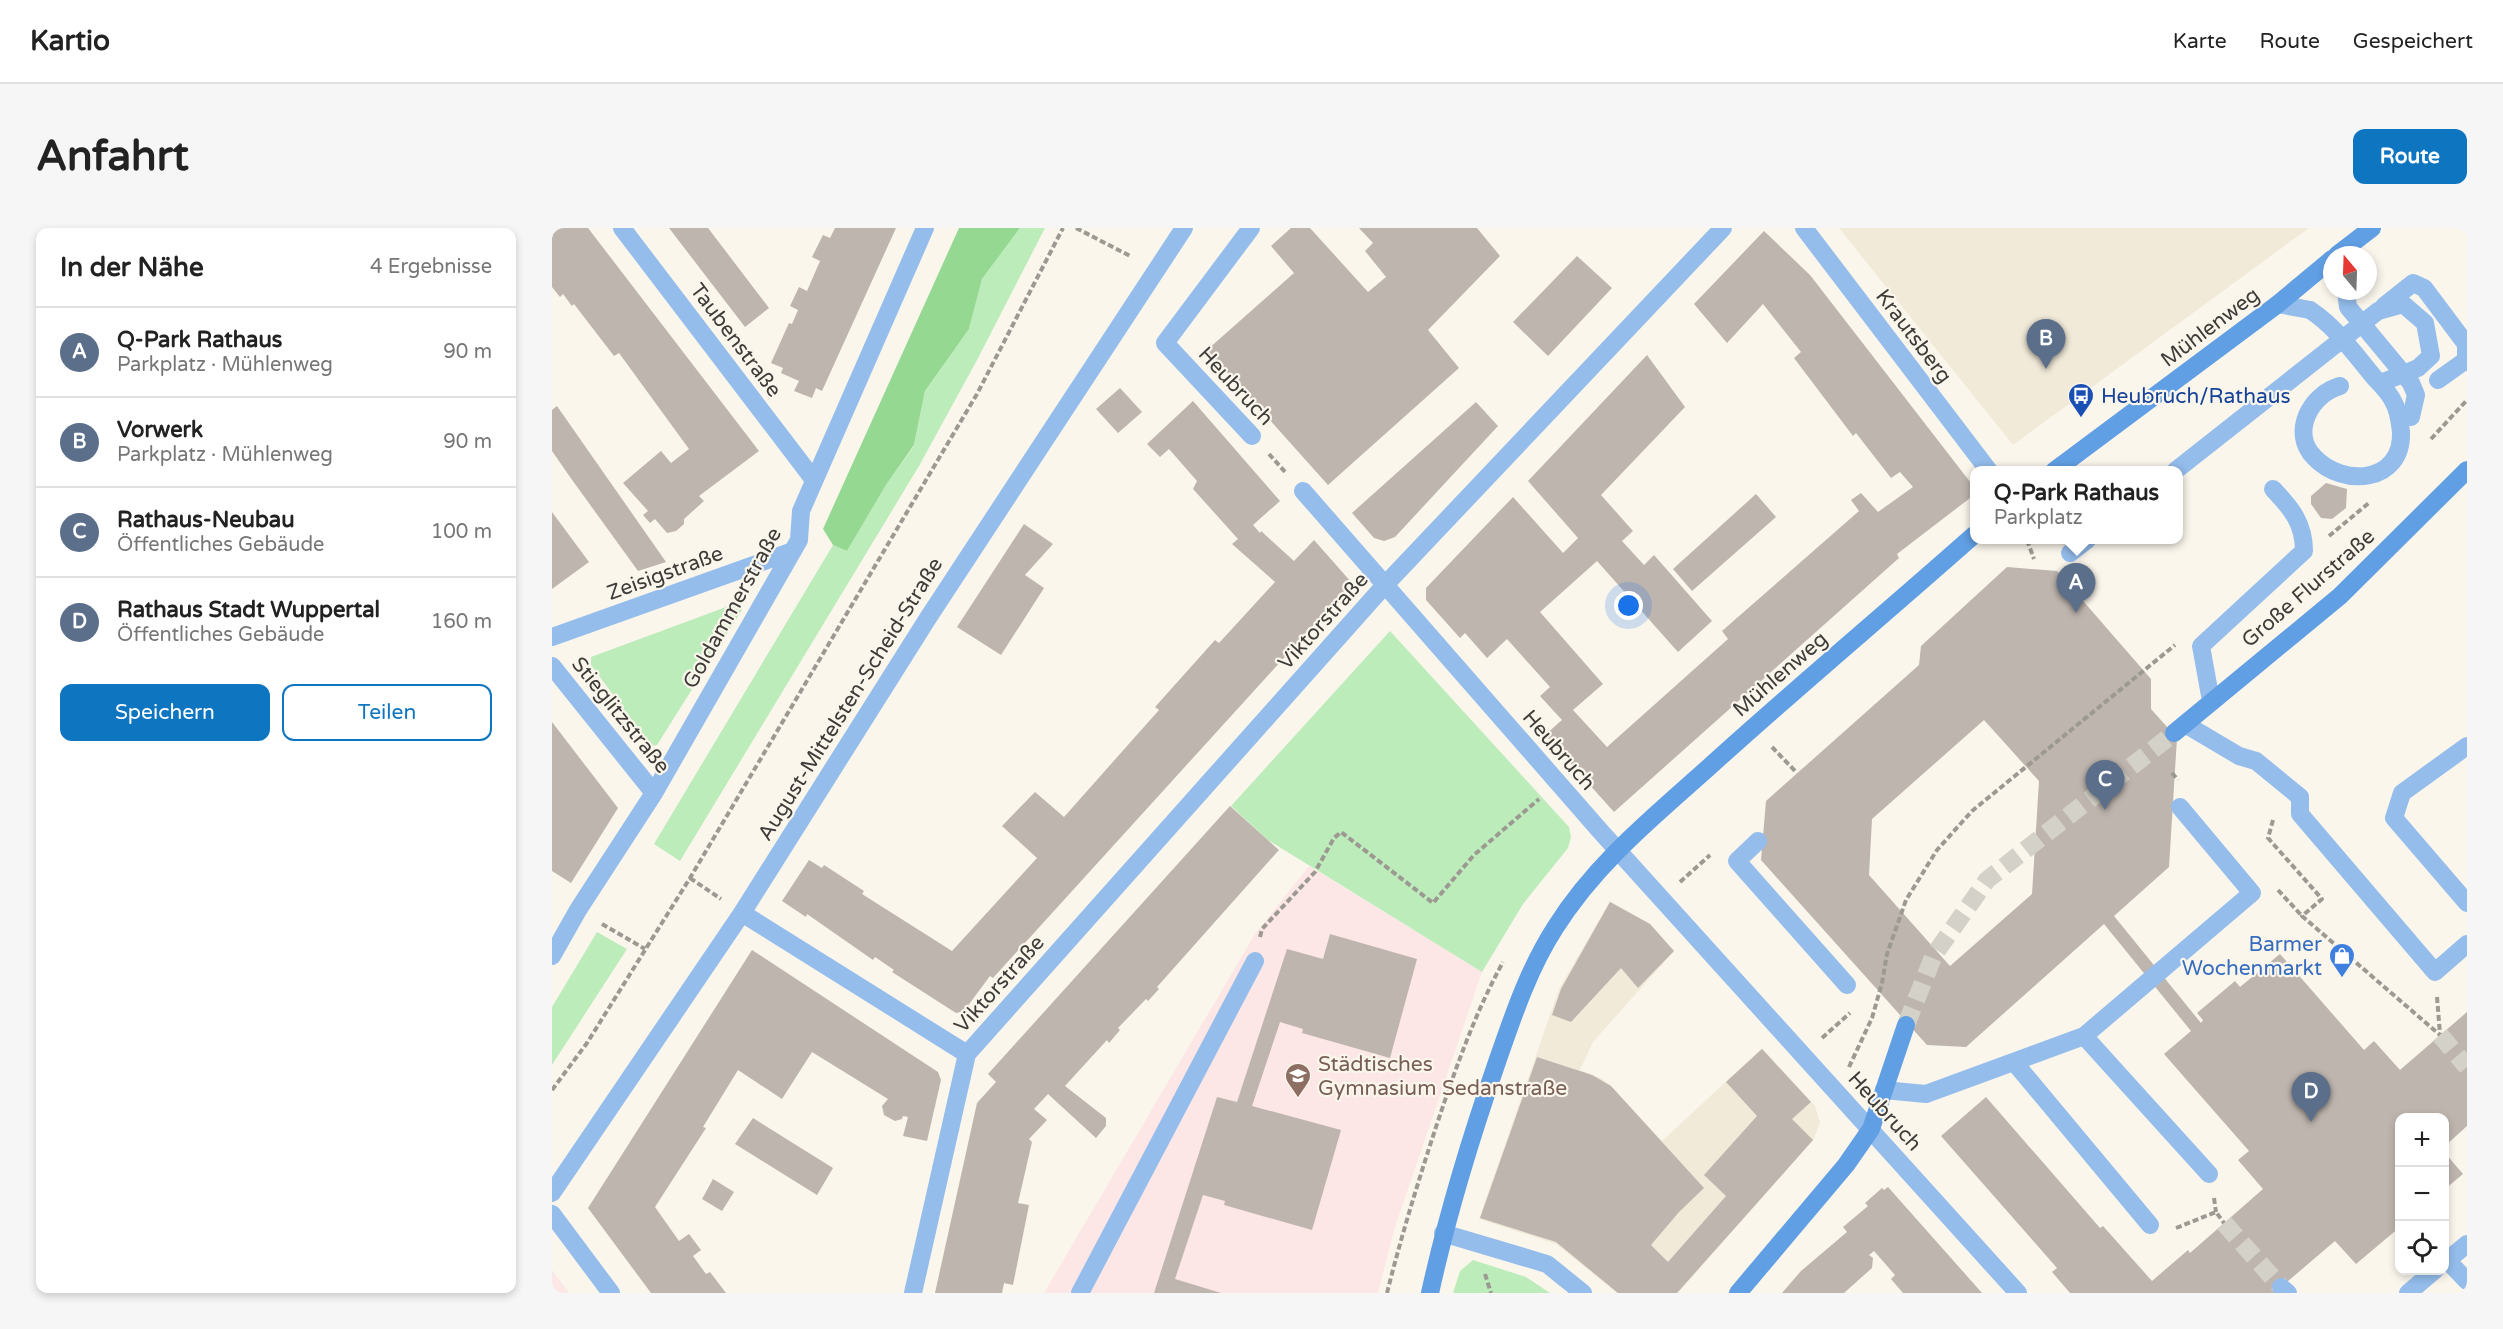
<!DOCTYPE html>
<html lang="de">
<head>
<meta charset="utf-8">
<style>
  :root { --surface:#fff; --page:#f6f6f6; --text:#222; --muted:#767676; --line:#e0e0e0; --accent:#0e75c0 }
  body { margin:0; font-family:"Varela Round",sans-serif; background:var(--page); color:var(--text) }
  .controls { position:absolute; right:18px; bottom:18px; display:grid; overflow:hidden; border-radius:12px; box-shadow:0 3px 9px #0003 }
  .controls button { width:54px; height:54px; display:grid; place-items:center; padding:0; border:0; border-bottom:2px solid var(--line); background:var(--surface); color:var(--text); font:30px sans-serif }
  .compass { position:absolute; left:1771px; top:18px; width:54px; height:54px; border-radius:50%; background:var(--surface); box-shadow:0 3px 9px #0003; rotate:341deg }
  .you { position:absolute; left:1077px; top:378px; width:21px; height:21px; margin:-15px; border:4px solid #fff; border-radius:50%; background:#1a73e8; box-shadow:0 0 0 9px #1a73e833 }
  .badge { display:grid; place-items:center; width:39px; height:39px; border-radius:50%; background:var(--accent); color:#fff; font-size:20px; font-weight:700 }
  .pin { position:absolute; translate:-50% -50px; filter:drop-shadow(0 2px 3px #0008) }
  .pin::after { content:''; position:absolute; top:32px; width:21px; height:18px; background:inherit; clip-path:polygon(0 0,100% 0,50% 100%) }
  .popup { position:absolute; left:1418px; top:238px; width:213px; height:78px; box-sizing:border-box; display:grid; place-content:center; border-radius:12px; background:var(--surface); filter:drop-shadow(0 2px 4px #0005); font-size:20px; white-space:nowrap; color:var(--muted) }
  .popup b { font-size:22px; color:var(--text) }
  .popup::after { content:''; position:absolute; left:50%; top:100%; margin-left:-12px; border:12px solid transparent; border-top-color:var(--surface) }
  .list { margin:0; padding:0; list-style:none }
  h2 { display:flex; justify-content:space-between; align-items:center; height:78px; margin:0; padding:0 24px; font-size:26px }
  h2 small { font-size:20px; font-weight:400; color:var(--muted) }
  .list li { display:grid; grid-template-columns:39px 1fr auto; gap:18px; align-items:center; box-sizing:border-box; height:90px; padding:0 24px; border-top:2px solid var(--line) }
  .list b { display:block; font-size:22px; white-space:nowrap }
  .list p { margin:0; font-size:20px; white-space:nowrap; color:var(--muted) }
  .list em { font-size:20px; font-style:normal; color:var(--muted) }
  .actions { display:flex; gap:12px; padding:18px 24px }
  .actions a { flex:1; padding:14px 0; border:2px solid var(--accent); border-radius:12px; text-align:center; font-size:21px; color:var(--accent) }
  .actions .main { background:var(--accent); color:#fff }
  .icon { flex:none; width:33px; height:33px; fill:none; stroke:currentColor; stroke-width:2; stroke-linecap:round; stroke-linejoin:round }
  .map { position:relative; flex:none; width:1915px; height:1065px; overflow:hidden; border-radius:12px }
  header { display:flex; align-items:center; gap:36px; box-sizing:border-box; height:84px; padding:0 30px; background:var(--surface); border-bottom:2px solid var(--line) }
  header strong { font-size:28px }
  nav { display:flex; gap:33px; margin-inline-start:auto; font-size:21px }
  .intro { display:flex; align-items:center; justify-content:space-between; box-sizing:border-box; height:144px; padding:0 36px }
  h1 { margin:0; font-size:42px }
  .button { padding:15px 27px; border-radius:12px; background:var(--accent); color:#fff; font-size:21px; font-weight:700 }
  main { display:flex; gap:36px; padding:0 36px }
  aside { flex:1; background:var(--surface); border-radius:12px; box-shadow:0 3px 9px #0003 }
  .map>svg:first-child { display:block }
  .built { fill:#f1ead9 }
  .education { fill:#fce6e6 }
  .green { fill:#bdecbb }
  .forest { fill:#94d892 }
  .building { fill:#beb5ae; fill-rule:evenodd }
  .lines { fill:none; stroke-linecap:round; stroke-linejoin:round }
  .street-tunnel { stroke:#d4d1c8; stroke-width:18; stroke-dasharray:18 9; stroke-linecap:butt }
  .secondary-tunnel { stroke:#d4d1c8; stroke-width:18; stroke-dasharray:18 9; stroke-linecap:butt }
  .path { stroke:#9c9992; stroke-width:4; stroke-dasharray:6 3; stroke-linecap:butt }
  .lane { stroke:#94bdec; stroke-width:18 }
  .street { stroke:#94bdec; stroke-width:18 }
  .secondary { stroke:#619fe4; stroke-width:18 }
  .lane-bridge { stroke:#94bdec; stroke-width:18 }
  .labels { text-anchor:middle; stroke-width:4.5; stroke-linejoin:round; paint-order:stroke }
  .street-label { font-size:21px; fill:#3e3c39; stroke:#faf6ec }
  .transit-label { font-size:21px; fill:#164399; stroke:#faf6ec; text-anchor:start }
  .shop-label { font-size:21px; fill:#366cbe; stroke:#faf6ec; text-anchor:end }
  .education-label { font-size:21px; fill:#785e54; stroke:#faf6ec; text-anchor:start }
</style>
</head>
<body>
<header>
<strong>Kartio</strong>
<nav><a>Karte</a><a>Route</a><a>Gespeichert</a></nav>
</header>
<div class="intro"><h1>Anfahrt</h1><a class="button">Route</a></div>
<main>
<aside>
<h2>In der Nähe<small>4 Ergebnisse</small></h2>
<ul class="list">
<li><span class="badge" style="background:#5c6f8a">A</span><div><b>Q-Park Rathaus</b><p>Parkplatz · Mühlenweg</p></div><em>90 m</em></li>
<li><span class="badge" style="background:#5c6f8a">B</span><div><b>Vorwerk</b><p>Parkplatz · Mühlenweg</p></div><em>90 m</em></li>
<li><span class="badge" style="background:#5c6f8a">C</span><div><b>Rathaus-Neubau</b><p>Öffentliches Gebäude</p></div><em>100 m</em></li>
<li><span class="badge" style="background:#5c6f8a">D</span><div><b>Rathaus Stadt Wuppertal</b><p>Öffentliches Gebäude</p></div><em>160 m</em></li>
</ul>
<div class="actions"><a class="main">Speichern</a><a>Teilen</a></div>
</aside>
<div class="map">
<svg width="1915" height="1065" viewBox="0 0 1915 1065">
  <rect width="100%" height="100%" fill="#faf6ec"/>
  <!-- built -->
  <path class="built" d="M1287,0H1757L1461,217Z
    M1058,673L1098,696L1122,723L1041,814L1028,842L1049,850L1059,858L1110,913L1210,820L1263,878L1268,894L1262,911L1126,1065H1065L1004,1016L927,991L1007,761Z"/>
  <!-- education -->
  <path class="education" d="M757,638L930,744L843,999L826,1065H492L703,706Z
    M0,1042L17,1065H0Z"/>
  <!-- green -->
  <path class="green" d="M468,0H493L424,134L367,238L128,633L102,616L281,317L295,323L334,257L362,218L373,163L417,101L430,51Z
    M185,375L190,376V382L105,517L99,518L39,437V429Z
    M838,403L1017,599L1019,609L1016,620L971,676L930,744L716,612L679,578Z
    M45,704L75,721L0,837V779Z
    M921,1032L974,1049L998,1065H901L908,1043Z"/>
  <!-- forest -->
  <path class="forest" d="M407,0H468L430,51L417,101L373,163L362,217L334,257L295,323L281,317L271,301Z"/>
  <!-- building -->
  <path class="building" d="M0,0H36L207,223L147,268L152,273L132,291V296L124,303L115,305L103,291L98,295L91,287L96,283L71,255L109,223L119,235L137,221L67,125L62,128L22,76L20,78L11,66L8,69L0,59Z
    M117,0H156L217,80L193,99Z
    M283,0H344L270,163L264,160L260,170L242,163L247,153L229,145L231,140L219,135L237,95L240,96L246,82L238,78L247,59L255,63L268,33L260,29L271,7L278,10Z
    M739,0H758L816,64L834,49L813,23L821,15L807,0H925L948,28L876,102L907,140L776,257L655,122L742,45L719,18Z
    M1212,3L1258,47L1422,259V267L1345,326L1347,330L1062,584L993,507L1010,492L988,468L998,459L955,411L935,430L913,405L908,410L874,372V360L961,269L1011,325L1026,310L976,253L1095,127L1133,179L1049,267L1081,303L1070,313L1092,337L1102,327L1160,393L1126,424L1045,333L988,384L1051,456L1021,482L1055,519L1176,411L1170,403L1307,283L1299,272L1309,265L1326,284L1361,259L1348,244L1339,250L1304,205L1301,208L1242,130L1249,124L1211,76L1175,115L1142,76Z
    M1025,28L1060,60L996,128L961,94Z
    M568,160L590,184L566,205L544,181Z
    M641,173L728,273L701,297L708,305L709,303L742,333L762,312L800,355L441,750L438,748L412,783L404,785L340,744L342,742L323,729L321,732L255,686L254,689L230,673L257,632L270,640L272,637L312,663L310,666L400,723L485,630L450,598L483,564L512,589L607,482L603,479L663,412L667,415L723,354L680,316L686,311L641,261L645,253L617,221L608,229L595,216Z
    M924,174L946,198L843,309L832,313L822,310L800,285Z
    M5,178L42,231L114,334L86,343L18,249L0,223V182Z
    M1774,255L1795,261L1794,280L1780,291L1769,290L1759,276V268Z
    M1204,266L1224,289L1140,363L1121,341Z
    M0,284L37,334L0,361Z
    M472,296L501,316L473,347L492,360L449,427L405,399Z
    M1455,339L1505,343L1599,451V481L1625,510L1617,639L1562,688L1649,795L1651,792L1645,785L1683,753L1688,759L1728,726L1812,822L1822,813L1848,842L1915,784V898L1893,918V890H1848V999L1804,1036L1783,1013L1722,1065H1518L1500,1044L1505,1040L1389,908L1434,869L1548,1000L1551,998L1600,1053L1636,1022L1638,1025L1711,961L1686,932L1697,923L1612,826L1639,803L1552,696L1414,819L1375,817L1209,632L1214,573L1367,437L1369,418ZM1432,492L1487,553L1480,666L1398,738L1317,647L1320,591Z
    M0,494L66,580L19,655L0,643Z
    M678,578L727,622L605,759L607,761L596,773L594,771L566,800L568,802L557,815L555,812L513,858L554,890V898L544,910L496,866L482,881L495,892L477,911L480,914L466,975L477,977L461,1057L452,1055L450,1065H383L425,875L444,854L436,846Z
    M1058,674L1098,696L1122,723L1086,760L1069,740L1019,794L1000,787L1009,761Z
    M778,706L865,731L838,830L750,805L751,801L728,794L700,878L789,902L760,1002L672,977L673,973L651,967L623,1051L669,1065H602L665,869L685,874L735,721L771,731Z
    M200,722L386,844L389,852L375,913L351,908L356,889L351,888L350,891L343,893L332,887L330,878L336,871L260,824L230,871L186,842L151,899L154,900L103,979L127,1013L137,1006L149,1022L141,1028L154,1046L158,1044L174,1065H99L36,980Z
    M1210,821L1259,874L1240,891L1261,912L1125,1065H1066L1004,1014L928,990L985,829L1040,847L1059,858L1152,960L1127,984L1099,1017L1116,1034L1174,968L1152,947L1205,888L1174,854Z
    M201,890L281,940L265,967L183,916Z
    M1893,925L1911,946L1893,961Z
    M161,951L182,964L170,983L150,971Z
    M1336,959L1430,1065H1351L1339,1051L1343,1047L1322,1023L1317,1027L1321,1030L1320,1040L1292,1065H1230L1249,1043L1295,1004L1291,999L1316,978L1313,975L1330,960L1332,962Z"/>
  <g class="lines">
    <!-- street-tunnel -->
    <path class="street-tunnel" d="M1888,807L1915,839
      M1672,995L1729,1059"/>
    <!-- secondary-tunnel -->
    <path class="secondary-tunnel" d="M1354,797L1382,727L1435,652L1622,505"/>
    <!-- path -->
    <path class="path" d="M524,0L580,29
      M1879,211L1915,172
      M717,226L734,245
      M1777,308L1818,274
      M1475,312L1482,331
      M1220,519L1245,545
      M1620,545L1626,552
      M1721,592L1716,610L1770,671L1750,688L1888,807
      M138,650L169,671
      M1128,654L1158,627
      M1726,662L1750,688
      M50,696L93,721
      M708,709L710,701L763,644L782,610L789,604L881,675L922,627L987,571
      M1885,769L1888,806
      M1270,810L1298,785
      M1297,839L1320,790L1330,755L1335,726L1354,672L1385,622L1420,583L1623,417
      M0,862L35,815L138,650L425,166L511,0
      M1662,970L1664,984
      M1624,1000L1664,984L1672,995
      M933,1046L939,1065
      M835,1065C849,1009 866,954 884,899C903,842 922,787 951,734"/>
    <!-- lane -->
    <path class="lane" d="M1726,76L1758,82
      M1832,78L1861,55L1872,60L1914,116V132
      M1886,152L1914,132L1915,134
      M1859,189L1864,167L1859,155
      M1623,243L1826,83L1851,76L1873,95L1879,128L1866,140L1831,154
      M1518,325L1535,312
      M1659,473L1649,418L1752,323C1752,295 1739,280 1721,261
      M1633,496L1687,528L1704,533L1748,569V586L1883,744L1915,716
      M1915,518L1850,565L1842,590L1915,675
      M1206,613L1185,633L1295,757
      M1532,808L1700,665L1628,579
      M1462,834L1598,997
      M1332,862L1374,866L1532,808L1657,946
      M528,1065L703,733"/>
    <!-- street -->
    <path class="street" d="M70,0L262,252
      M699,0L613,115L700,208
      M1252,0L1437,243
      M751,263L1050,605L1466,1065
      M0,409L241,323
      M0,438L102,565
      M190,685L415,826
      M0,728L26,682L102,565L247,312L249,283L373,0
      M0,965L190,685L376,390L632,0
      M0,986L59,1065
      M891,1005L995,1036L1031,1065
      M1892,1029L1915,1053
      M1892,1035L1915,1016
      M1729,1059L1736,1065
      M361,1065L415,826L832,358L1171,0
      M1856,1065L1883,1042"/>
    <!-- secondary -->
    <path class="secondary" d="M1785,27L1820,0
      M1502,243L1726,76L1780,31
      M1622,505L1788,368L1915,242
      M878,1065C895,988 918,912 944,837C960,791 976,742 1003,700C1043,636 1101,589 1156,540C1243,461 1334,385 1422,307
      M1186,1065L1294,937L1319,901L1354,797"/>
    <!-- lane-bridge -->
    <path class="lane-bridge" d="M1794,63L1796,79L1859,155
      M1758,82C1784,99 1801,124 1821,148C1828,156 1837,164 1841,173C1846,181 1848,195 1849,204C1851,255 1791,260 1762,229C1738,204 1759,166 1788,158"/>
  </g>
  <!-- icons -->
  <defs>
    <symbol id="bus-pin" viewBox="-11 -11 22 30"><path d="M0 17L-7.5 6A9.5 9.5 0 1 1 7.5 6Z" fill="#1a4fb4" stroke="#faf6ec"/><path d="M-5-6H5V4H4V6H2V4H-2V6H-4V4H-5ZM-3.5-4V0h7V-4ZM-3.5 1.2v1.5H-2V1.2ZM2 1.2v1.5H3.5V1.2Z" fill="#fff"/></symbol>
    <symbol id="shop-pin" viewBox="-11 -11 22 30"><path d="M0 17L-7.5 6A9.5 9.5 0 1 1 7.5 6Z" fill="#3f7fe0" stroke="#faf6ec"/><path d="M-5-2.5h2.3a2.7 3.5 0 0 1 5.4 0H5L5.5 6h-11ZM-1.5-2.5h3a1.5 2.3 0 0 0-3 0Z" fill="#fff"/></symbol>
    <symbol id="school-pin" viewBox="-11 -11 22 30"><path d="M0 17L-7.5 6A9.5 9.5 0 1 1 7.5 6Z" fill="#8d6e63" stroke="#faf6ec"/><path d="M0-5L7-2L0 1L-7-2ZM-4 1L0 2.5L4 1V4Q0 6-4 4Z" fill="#fff"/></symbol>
  </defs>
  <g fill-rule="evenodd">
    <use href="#bus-pin" x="1514" y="153" width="30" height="40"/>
    <use href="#shop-pin" x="1775" y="713" width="30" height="40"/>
    <use href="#school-pin" x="731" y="833" width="30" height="40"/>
  </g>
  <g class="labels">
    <!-- street labels -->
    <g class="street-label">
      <text transform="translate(1658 99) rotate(-37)" y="7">Mühlenweg</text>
      <text transform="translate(1362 108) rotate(53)" y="7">Krautsberg</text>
      <text transform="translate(184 112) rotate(53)" y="7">Taubenstraße</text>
      <text transform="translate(684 158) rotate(47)" y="7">Heubruch</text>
      <text transform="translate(113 345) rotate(-20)" y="7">Zeisigstraße</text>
      <text transform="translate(1756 360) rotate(-41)" y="7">Große Flurstraße</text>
      <text transform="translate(180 380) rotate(-61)" y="7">Goldammerstraße</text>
      <text transform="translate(771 393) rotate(-48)" y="7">Viktorstraße</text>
      <text transform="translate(1228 446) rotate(-41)" y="7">Mühlenweg</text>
      <text transform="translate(298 471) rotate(-58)" y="7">August-Mittelsten-Scheid-Straße</text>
      <text transform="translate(69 487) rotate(51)" y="7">Stieglitzstraße</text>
      <text transform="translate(1007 522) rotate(49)" y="7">Heubruch</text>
      <text transform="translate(447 756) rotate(-48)" y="7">Viktorstraße</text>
      <text transform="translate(1333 883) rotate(48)" y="7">Heubruch</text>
    </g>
    <!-- transit labels -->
    <g class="transit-label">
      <text x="1549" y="175">Heubruch/Rathaus</text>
    </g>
    <!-- shop labels -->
    <g class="shop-label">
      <text x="1770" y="723">Barmer<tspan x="1770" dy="24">Wochenmarkt</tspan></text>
    </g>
    <!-- education labels -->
    <g class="education-label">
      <text x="766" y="843">Städtisches<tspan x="766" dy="24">Gymnasium Sedanstraße</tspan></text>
    </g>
  </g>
</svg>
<div class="controls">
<button>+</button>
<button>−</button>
<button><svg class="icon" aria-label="locate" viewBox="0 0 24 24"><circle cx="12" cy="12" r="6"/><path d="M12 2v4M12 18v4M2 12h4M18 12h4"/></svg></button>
</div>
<svg class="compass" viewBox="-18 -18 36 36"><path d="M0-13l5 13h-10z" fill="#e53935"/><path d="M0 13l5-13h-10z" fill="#767676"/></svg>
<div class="you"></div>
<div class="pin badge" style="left:1524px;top:385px;background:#5c6f8a">A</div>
<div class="popup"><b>Q-Park Rathaus</b>Parkplatz</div>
<div class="pin badge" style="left:1494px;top:141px;background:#5c6f8a">B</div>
<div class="pin badge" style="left:1553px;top:582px;background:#5c6f8a">C</div>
<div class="pin badge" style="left:1759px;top:894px;background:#5c6f8a">D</div>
</div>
</main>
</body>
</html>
